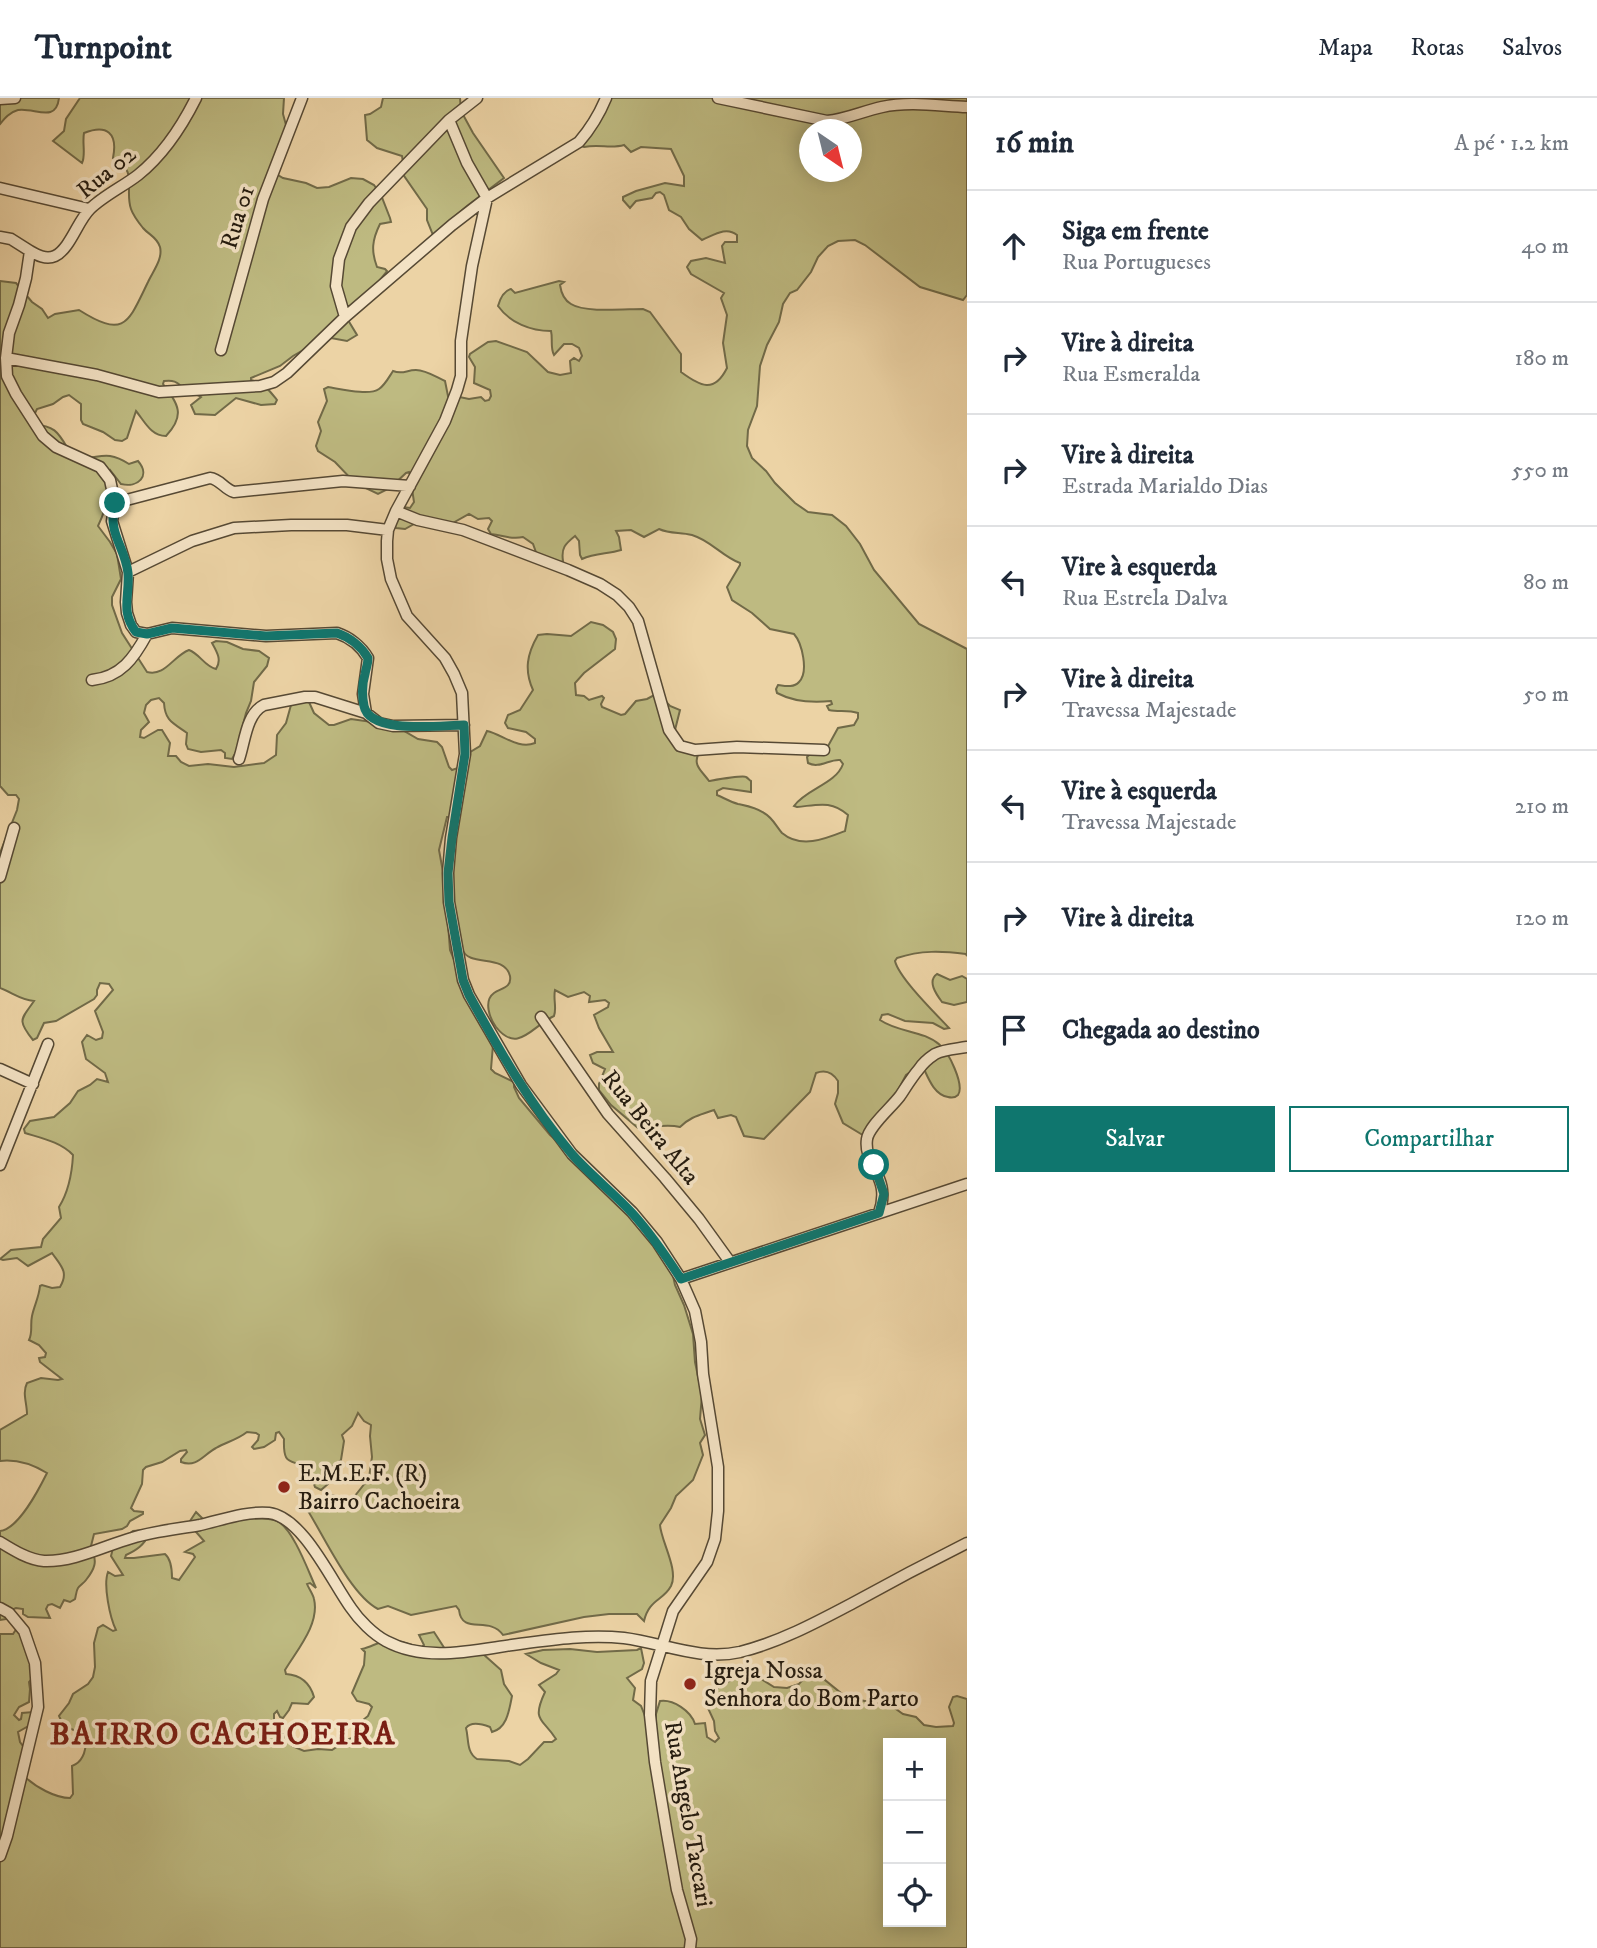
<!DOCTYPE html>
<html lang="pt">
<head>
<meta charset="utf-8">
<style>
  :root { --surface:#fff; --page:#f2f2f3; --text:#1f2937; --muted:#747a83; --line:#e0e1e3; --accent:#0f766e }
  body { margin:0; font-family:"IM FELL DW Pica",serif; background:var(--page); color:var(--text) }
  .controls { position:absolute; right:21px; bottom:21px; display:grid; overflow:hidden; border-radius:0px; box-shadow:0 4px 18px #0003 }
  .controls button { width:63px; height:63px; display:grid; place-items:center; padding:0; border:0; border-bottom:2px solid var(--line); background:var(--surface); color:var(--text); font:35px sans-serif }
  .compass { position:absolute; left:799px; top:21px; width:63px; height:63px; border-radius:50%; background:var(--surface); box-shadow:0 4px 18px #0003; rotate:145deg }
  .stop { position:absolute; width:21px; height:21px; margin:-16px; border:5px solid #0f766e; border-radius:50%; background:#fff }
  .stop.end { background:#0f766e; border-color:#fff; box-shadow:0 2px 7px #0008 }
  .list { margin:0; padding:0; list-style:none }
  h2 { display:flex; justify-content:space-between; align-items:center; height:91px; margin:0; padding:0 28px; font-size:30px }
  h2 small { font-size:23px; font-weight:400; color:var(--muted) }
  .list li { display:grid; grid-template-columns:46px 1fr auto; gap:21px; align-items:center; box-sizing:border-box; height:112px; padding:0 28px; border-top:2px solid var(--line) }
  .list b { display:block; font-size:26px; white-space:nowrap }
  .list p { margin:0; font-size:23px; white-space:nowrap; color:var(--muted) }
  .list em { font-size:23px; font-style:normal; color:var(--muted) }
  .actions { display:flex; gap:14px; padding:21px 28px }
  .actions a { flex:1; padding:16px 0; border:2px solid var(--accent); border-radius:0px; text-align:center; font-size:24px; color:var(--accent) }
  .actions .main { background:var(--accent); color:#fff }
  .icon { flex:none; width:38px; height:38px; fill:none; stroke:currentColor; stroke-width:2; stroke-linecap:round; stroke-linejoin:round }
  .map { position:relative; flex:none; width:967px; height:1850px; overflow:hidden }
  header { display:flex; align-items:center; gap:42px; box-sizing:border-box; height:98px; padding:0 35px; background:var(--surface); border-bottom:2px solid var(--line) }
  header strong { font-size:33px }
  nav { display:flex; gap:38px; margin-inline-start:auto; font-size:24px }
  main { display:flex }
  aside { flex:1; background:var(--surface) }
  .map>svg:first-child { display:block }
  .green { fill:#beba81; stroke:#716a48; stroke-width:2; fill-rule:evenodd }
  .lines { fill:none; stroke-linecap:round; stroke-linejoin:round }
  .minor-casing { stroke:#564934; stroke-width:13 }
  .minor { stroke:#f3e2c4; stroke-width:10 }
  .route { stroke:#0f766e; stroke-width:9 }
  .poi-dot { fill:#8f2418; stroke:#f3e2c4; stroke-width:2.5 }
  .labels { text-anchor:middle; stroke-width:7; stroke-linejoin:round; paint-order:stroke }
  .street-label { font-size:24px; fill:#241b0f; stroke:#f3e2c4 }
  .poi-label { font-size:24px; fill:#241b0f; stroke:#f3e2c4; text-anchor:start }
  .district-label { font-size:32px; font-weight:bold; letter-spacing:2px; fill:#7a1f14; stroke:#f3e2c4 }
</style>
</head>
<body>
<header>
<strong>Turnpoint</strong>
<nav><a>Mapa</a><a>Rotas</a><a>Salvos</a></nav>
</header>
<main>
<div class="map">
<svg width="967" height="1850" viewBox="0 0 967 1850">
  <rect width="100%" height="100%" fill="#ecd3a5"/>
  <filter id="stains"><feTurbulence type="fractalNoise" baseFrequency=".00286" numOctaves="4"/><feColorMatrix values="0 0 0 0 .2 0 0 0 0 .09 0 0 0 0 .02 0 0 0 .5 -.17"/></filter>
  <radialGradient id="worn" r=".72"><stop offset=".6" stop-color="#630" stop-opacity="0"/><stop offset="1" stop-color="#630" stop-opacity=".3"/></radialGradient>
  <!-- green -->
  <path class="green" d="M0,0H59C56,26 34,9 18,12C10,14 5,20 0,26Z
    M80,0H284L283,16L286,27L273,74L283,80L306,85L317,90L329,89L351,80L363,81L374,87L381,97L390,120L391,124L380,126C372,142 371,153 377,169L385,171L387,173L348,222L357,237L347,243L331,240L319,243L293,258L280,268L251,280V282C264,285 269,292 277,302L275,306L261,307L236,300L215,317L195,316L191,307L201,299C198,297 194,296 190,294C178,288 179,281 164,283L163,286C178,306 186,317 166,338C151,338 145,324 136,313L127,340L122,343L115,342L103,334L83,326L81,322V306L69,297L63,299L53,306L37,311L30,325L32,327C58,326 60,339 73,359C98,364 103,349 129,366L138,363C151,378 138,390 121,386L110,372L109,373C109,395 108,407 98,428L110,444L117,456L121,481L112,499V507L122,535L147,574C165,579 173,558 189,552C200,556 204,568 216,571C222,562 217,554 212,545L216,543L227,544L243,551L259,553L269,560L267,568L254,584L251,603L246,615L236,654L232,661L225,660V655L221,652L201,654L188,651L186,646L187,635C173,625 165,623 164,605L159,600L151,602L146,607L144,615L149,624L141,632L140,639L144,640L158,632H162L170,645L168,658H176L181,664L189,668L208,666L234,669L264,665L276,657L277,637L286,625L291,607L295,603L309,604L314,615L329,627H334L351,621L379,625L404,633L418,641L437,644L442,649L449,669L452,672L458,670L467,656L480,648L487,633C502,636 518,652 535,645V641L526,634L508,630L505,625L508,617L520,612L533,592C524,572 527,556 538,537L547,536L571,538L591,524L603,527L613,534L616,541L615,551L584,575L575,585L576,597L584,598L589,602L602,598L604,600L601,606L602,609L621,617L625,616L636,603L647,601L658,595L670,608L680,612L675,632L677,644L699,655C692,667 702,673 709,683C715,682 743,677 746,679C748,680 749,682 751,683V694L723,690L717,693V697C724,700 731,704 738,706C747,708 755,709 764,715C772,719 776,728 782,735C801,751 825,741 845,733L848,717C831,702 818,707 797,709L794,708C806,691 836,686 843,666L840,662C829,661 819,671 808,665L807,659L811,655L827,650L838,630L854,627L858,620V615C848,612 838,614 829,612L827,608L832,606L831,603C812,605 794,604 777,595L776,591L778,587C785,588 794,590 799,584C809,574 802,545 794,536L770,531L752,515L732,502L727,489L740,467V465C723,459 710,442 692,437C680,434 670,436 659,431L644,439L631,432L616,433L619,439L621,452C608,456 595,455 582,461L580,457L579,443L575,438C565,446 561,450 563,463L558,465L537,457L533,446L523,439C510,442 503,437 491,436L488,431L492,423L489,420L478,421L469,416L451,426L423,421L405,431L396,430L391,421L397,408L410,410L414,404L410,377L409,374L406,375L390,390L378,396L355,385L335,364L318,353L316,348L321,333L318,324L327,303L324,291L328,289C341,291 369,298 379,291C385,287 389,279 393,273C403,277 406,272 416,272C426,272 436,279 445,283L448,298L450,297L469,301L481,299L485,303L489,302L491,298L490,292L474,285L475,269L469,259L470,256L488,244L496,243L527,254L548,274L560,277L571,275L570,263L574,260L579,263L582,258L579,250L572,246H564L554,257C550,250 553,241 551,233C531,233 510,225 498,208C500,201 503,193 511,191L515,195L559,183L564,184L560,187C561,194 564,202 571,206C585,215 625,211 643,211L650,214L681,256V274C700,288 714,296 727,270L723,245L727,217L721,200L724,195L691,176L687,169L691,163L706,160L725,165L722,148L725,144H737V137C726,128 714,137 702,142L689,131L681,119L669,112L664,97L660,94L656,95L652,100L636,103L630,110L623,102V99L636,93L665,85L684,88V78L671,51L641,49L631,54L624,47C611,51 600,46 584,49L582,48L602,0H967V197L963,202L920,189L865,147L855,142L838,143L828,148L818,159L811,174L797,192L790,195L783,206L779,224L767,247L760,268L757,308L748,332L747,348L752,360L766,373L775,385L795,405L808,414L832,417L846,428L860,446L874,472L919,526L967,551V858L966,856C942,853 921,852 897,860L895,863C899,880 936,916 949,930L944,931L933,925L905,923L888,916L882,917L880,922C899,935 923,932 940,947C948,953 965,987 958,997C955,1000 952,1000 948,999C935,997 929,982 924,971L917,970L906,977L893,1002L866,1039L843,1025L835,1006L838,995V983C833,975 826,971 816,975L810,994L764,1041L744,1038L736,1019L731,1017L718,1020L714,1012C701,1017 691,1018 680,1029C665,1025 653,1030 638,1030L611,1007L599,992V986L605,971L593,965L590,957L597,954H613L599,930L594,917L608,909L609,905L605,902L589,904L590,898L584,894L568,899L555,892C553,902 557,909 554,918C533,927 518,957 496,929C490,921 483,903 494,895C501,890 512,890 510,878C504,855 469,870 462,851C459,845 459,837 458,830C456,818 452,806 451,793C449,769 455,742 449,719H447L439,752L445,785L450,852L467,893L493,947L491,971L495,975L514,984V989L519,1000L550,1037L617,1094L672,1173L675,1187L684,1207L693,1236L695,1264L702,1297L700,1321L705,1337L700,1345L703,1357L693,1382L676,1398L671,1410L660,1427C661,1443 679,1472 671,1488C663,1503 649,1501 644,1523L637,1516H609L584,1519L503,1537C489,1517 462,1538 459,1512L456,1508L411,1517L388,1508L378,1511C349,1496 322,1433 303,1405L331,1397L349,1401L354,1399L369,1380L372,1359L370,1338L371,1327L364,1323L358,1315L352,1328L342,1337L344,1343L341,1362L330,1370L328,1386L321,1392L315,1389L309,1371C290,1360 283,1369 284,1341L279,1334L276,1335L275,1342L264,1349L254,1351L252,1349L258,1342L259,1337L256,1335L247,1334C237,1342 226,1344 216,1350C203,1357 197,1370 181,1364V1361L187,1354L186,1352L180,1353L162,1364L146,1369L143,1372L142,1386L131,1410L134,1413L143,1414V1416L130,1423L127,1428L122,1431L94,1436L90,1452C99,1462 94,1472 86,1482C84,1485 80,1487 78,1490C76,1493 76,1498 75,1501L70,1504L64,1502L60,1510L52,1506L48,1507L46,1511L50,1520L28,1519L23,1516V1511L16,1510L11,1512L13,1520L0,1522V1433C19,1431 39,1391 47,1375C32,1366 17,1361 0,1363V1332L27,1316C27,1305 22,1295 27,1285L41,1280L58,1282L62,1281L40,1264L39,1260L45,1259L46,1255L39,1247L29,1242C33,1234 30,1227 32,1218C34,1208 39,1199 40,1188L42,1187L52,1190L60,1189C69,1174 61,1168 52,1155L28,1168L17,1160L3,1162L0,1161L11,1152L41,1149L43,1141L61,1120L59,1109C69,1093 72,1076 73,1057C61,1044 41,1040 25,1035L24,1031L30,1023L54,1019L70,1005L78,993L90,987L97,981L108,984L105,975L86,961L82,944L87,937L96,942L102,940L103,934L95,913L113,892L109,886L100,885L97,892V897L94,901L56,923L44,925L37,940L33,942C16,921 22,921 34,903C21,902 13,895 0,890V755L17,712L19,701L16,697H8L0,688V183L16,185L32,204L42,211L48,220L55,216L79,212C125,241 128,225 148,184C153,173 163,161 160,149C157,139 149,137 143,130C139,125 133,117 131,111C124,90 139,73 113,60C118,35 107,26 84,35C82,45 86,57 82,65L53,43L64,33L66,21ZM810,32H852V74H810Z
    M383,0H460L461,13L473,35L504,80L467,108L433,137L427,122V111L400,72L403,64L402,58L377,50L367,42L365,17L370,16L381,9Z
    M937,876L950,882L962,878L967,881V904L954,907L942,904C936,896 927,883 937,876Z
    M196,1414L205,1423C220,1422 265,1417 277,1423C293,1430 309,1475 316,1490L310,1485L307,1486C309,1491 313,1496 314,1501C320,1526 297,1552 285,1572L286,1576C300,1577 310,1585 314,1599L308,1606L292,1605L289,1612L283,1620L280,1619L277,1613L274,1616V1624L292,1648L304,1653L318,1651L332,1652L349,1641L361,1638V1635L357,1627L368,1618L372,1609L369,1606L357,1603L352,1595L364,1567L365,1554L362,1551C371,1549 378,1544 386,1543C397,1540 410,1548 422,1549L424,1547L419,1537L434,1534L445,1551L483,1556L501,1572L504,1586L512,1598C509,1613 507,1630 492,1634L490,1629C482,1626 471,1623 466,1630C469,1641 466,1654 477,1661L509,1663L520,1667L528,1661L544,1644H552L556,1641C543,1620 531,1624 545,1594L539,1587L556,1576L559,1572L541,1565L526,1556L543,1552L570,1551L597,1554L637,1552L641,1550L644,1565L642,1571L627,1580L635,1590L633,1602L641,1608L647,1623L656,1625V1616L660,1603C673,1601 691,1613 695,1626L705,1625L707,1639L715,1644L719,1640L715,1633L714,1623L707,1608V1603L719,1589L735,1580L758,1579L774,1589L787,1590L799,1586L809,1575L817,1572L820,1573L825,1582L846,1599L893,1609L903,1616L916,1619L924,1627L936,1629L953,1628L954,1625L949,1609L953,1599L957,1598L967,1601V1850H0V1536H13L17,1530L21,1533L37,1575L29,1584L30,1591L29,1604L19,1609L14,1617L19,1622L21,1621L22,1615L33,1614L32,1626L18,1634L20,1644L26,1652L25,1679C36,1689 55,1700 70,1700L73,1696L72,1668C83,1664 86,1653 86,1641L82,1636L63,1627L59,1618L69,1605L73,1596L88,1586L93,1579L95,1569L94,1545L98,1530L103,1527L113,1533L116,1532C110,1520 103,1487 108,1474L115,1478L123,1477L111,1458L113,1450L133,1433L146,1432L149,1436C144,1447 137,1452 126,1457L125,1460H134L165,1456C171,1461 172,1472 172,1480L179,1482L195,1459L193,1456L185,1454L204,1443L190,1427V1423ZM888,1645H941V1824H888Z"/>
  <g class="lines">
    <defs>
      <path id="minor" d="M606,0C599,17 591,30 579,44L487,100L472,168L461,243V278L457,292L445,323L396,413L388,432L387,443V461L391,481L407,518L445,560L454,576L462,595L465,656L451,740L448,775L449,804L463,882L469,897L521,987L572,1056L632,1114L657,1144L681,1181L695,1213L701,1244L703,1276L718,1369V1413L715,1441L707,1464L673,1513L651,1583L650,1617L655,1664L667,1736L677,1792L691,1841L690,1850
        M718,0L827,23C847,21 863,13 882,9C909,3 940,8 967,9
        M0,1L15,0
        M0,90L89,111
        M0,139L11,141L30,153L26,180L19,207L9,235L6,260L7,278L16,296L43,338L56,349L100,369L110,382L115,405L112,423L128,474L126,504L127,515L131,527L136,534L147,536
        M30,153C37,157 46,162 55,158C70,151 78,122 90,111C103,98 124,88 138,77C163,57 182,28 196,0
        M345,219L336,188L339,161L351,129L369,105L449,22L477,0
        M221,252L263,101L302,0
        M6,260L97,277L159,294L260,288L274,284L287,275L345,219L452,127L487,100L467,65L449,22
        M115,405L210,380C220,381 224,391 234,394L343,383L410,388
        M396,413L418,422L463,432L568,472L600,486L617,497L629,509L638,523L669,632L680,648L695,652L737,649L824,652
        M128,474L192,443L234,430L291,427H347L388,432
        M92,582C121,579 134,560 147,536L172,530L266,538L337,535C349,539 361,548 368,560L363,596L366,615
        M239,661C245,644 246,616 264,607L305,599H315L366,615L379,625L393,628L464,627
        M0,779L14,730
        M541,919L608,1016L665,1080L699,1121L730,1164
        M0,971L33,986
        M0,1067L48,946
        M879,1115C892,1079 863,1067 867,1041C869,1028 891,1010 900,998C906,989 912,979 919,971C923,965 929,960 935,956C945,951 956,951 967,949
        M681,1181L967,1086
        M0,1444C13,1452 29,1462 44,1463C74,1464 104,1448 132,1440C154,1433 178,1431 200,1427C222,1422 246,1413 269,1415C303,1419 332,1484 351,1510C359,1522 373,1536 386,1543C425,1564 470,1553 512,1547C549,1542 587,1536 624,1540C663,1545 700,1563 740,1554C780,1544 817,1524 853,1505C891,1484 929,1464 967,1445
        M0,1510L9,1515L24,1533L35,1565L38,1609L7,1738L0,1758"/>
    </defs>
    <!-- minor casing -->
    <use href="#minor" class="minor-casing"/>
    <!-- minor -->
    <use href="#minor" class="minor"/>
  </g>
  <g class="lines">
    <!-- route -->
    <path class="route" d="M115,405C107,436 125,448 128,475C130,498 120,513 136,534L147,536L172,530L266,538L337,535C349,539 361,548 368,560C368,566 366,570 365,576C362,586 362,598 364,608C370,637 442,627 464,627L465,656L452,740L448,775L449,804L463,882L469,897C499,952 531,1008 571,1055C590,1077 614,1095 633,1116C651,1136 666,1158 681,1181L879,1115L884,1096L874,1067"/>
  </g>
  <!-- markers -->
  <g class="poi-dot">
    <circle cx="284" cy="1389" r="7"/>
    <circle cx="690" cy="1586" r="7"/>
  </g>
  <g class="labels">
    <!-- street labels -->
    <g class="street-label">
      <text transform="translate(106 74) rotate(-39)" y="8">Rua 02</text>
      <text transform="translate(237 119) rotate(-73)" y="8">Rua 01</text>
      <text transform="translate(651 1029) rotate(51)" y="8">Rua Beira Alta</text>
      <text transform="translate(689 1716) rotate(80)" y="8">Rua Angelo Taccari</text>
    </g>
    <!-- poi labels -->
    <g class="poi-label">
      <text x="298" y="1383">E.M.E.F. (R)<tspan x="298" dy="28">Bairro Cachoeira</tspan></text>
      <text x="704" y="1580">Igreja Nossa<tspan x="704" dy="28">Senhora do Bom Parto</tspan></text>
    </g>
    <!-- district labels -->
    <g class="district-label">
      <text x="223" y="1646">BAIRRO CACHOEIRA</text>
    </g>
  </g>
  <rect width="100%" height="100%" filter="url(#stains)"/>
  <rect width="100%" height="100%" fill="url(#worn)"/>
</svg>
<div class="controls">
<button>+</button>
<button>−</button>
<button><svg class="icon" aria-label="locate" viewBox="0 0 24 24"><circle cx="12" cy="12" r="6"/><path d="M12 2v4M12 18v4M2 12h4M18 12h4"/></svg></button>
</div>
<svg class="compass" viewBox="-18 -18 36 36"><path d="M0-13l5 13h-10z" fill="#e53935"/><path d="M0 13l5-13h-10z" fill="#747a83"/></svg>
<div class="stop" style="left:874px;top:1067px"></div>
<div class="stop end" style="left:115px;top:405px"></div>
</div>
<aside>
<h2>16 min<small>A pé · 1.2 km</small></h2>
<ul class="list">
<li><svg class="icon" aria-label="ahead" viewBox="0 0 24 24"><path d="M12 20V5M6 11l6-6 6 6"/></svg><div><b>Siga em frente</b><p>Rua Portugueses</p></div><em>40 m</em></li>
<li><svg class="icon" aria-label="right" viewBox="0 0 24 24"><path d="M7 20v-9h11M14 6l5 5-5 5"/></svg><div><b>Vire à direita</b><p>Rua Esmeralda</p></div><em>180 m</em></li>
<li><svg class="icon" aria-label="right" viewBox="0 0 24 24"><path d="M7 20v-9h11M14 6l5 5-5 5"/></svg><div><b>Vire à direita</b><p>Estrada Marialdo Dias</p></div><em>550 m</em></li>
<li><svg class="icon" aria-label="left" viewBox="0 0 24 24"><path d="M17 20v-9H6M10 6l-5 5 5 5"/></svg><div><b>Vire à esquerda</b><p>Rua Estrela Dalva</p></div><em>80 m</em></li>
<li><svg class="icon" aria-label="right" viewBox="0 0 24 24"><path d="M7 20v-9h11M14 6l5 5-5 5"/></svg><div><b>Vire à direita</b><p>Travessa Majestade</p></div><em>50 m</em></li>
<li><svg class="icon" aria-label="left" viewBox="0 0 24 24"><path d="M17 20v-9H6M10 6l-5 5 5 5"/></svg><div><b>Vire à esquerda</b><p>Travessa Majestade</p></div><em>210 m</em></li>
<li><svg class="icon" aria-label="right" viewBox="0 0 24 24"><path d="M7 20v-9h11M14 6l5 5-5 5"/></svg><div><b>Vire à direita</b></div><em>120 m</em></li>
<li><svg class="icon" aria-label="arrive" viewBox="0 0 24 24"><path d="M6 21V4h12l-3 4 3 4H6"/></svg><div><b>Chegada ao destino</b></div></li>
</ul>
<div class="actions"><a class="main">Salvar</a><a>Compartilhar</a></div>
</aside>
</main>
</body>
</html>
